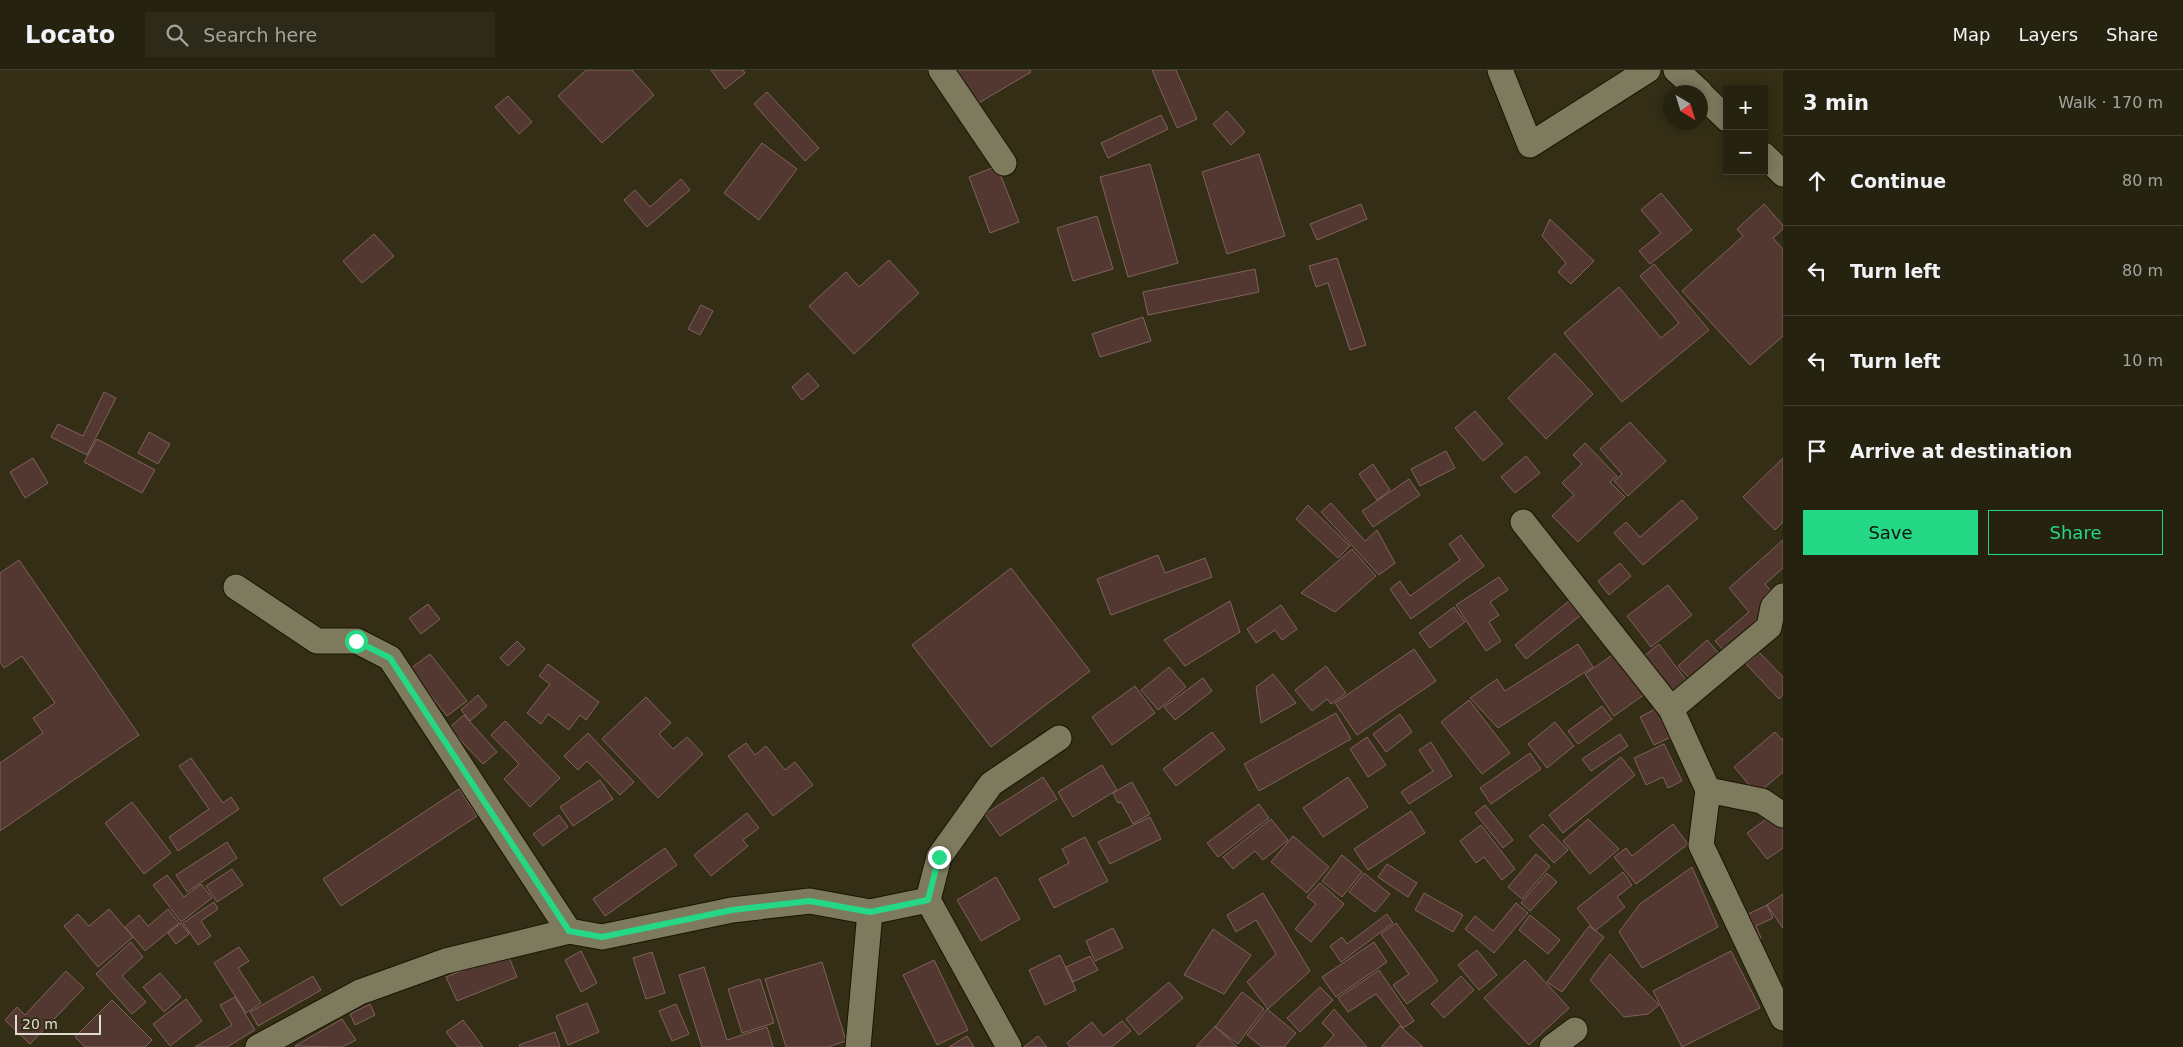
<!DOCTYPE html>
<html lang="en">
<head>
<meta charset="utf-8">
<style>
  :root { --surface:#262210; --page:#2e2a19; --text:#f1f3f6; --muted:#a4a49f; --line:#423f30; --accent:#25d886 }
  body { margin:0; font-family:"DejaVu Sans",sans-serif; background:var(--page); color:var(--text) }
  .controls { position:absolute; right:15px; top:15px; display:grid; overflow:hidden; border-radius:0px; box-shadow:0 2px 12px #0003 }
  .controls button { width:45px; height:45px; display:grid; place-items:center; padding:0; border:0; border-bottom:1px solid var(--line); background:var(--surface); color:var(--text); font:25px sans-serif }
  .compass { position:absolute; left:1663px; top:15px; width:45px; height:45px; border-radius:50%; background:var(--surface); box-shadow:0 2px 12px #0003; rotate:142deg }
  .scale { position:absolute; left:15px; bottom:12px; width:86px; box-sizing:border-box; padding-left:5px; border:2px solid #e0ddce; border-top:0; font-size:14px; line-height:18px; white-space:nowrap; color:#e0ddce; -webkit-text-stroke:4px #332e15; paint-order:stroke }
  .stop { position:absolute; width:15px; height:15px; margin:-11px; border:4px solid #25d886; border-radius:50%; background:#fff }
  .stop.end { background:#25d886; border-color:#fff; box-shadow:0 1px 5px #0008 }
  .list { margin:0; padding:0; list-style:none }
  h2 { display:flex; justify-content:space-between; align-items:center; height:65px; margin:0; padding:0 20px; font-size:21px }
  h2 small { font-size:16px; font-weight:400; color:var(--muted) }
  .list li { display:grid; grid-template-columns:32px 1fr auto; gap:15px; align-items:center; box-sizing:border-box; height:90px; padding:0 20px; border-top:1px solid var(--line) }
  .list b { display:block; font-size:19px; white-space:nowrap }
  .list em { font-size:16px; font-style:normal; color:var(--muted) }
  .actions { display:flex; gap:10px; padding:15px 20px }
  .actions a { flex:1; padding:11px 0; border:1px solid var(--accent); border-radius:0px; text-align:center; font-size:18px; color:var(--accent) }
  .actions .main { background:var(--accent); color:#111 }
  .icon { flex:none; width:28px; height:28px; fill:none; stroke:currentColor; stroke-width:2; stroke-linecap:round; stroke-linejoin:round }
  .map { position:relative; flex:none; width:1783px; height:977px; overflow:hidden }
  header { display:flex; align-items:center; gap:30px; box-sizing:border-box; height:70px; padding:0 25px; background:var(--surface); border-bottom:1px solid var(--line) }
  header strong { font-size:24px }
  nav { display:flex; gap:28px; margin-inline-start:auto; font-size:18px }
  .search { width:350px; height:45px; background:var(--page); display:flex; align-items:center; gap:12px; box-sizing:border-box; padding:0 18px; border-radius:0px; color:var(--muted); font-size:19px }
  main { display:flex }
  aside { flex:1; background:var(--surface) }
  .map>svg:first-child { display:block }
  .building { fill:#533832; stroke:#80625c }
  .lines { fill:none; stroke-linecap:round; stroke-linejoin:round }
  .street-casing { stroke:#1b1601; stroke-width:27 }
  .street { stroke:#7e7a5e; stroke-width:25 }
  .route { stroke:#25d886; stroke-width:6 }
</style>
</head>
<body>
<header>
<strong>Locato</strong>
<div class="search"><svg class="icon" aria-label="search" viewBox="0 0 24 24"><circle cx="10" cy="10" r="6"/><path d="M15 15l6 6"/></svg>Search here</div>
<nav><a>Map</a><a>Layers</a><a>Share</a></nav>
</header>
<main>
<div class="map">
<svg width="1783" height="977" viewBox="0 0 1783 977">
  <rect width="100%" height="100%" fill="#332e15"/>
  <!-- building -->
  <path class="building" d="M586,0H632L654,25L602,73L558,26Z
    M711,0H743L745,3L725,19Z
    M957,0H1030L1031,2L977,34Z
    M1152,0H1176L1197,49L1177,58Z
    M767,22L819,78L805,91L754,34Z
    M508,26L532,52L519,64L495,37Z
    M1227,41L1245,62L1231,75L1213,54Z
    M1161,45L1168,59L1108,88L1101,73Z
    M762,73L797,99L759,150L724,123Z
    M1259,84L1285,166L1227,184L1202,102Z
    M1150,94L1178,193L1128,207L1100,107Z
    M997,96L1019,152L990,163L969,107Z
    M681,109L690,120L647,157L624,130L635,120L650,137Z
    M1661,123L1692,160L1650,194L1639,181L1661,163L1641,140Z
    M1361,134L1367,149L1317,170L1310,154Z
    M1764,134L1783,155V159L1773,168L1783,179V266L1750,295L1682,221L1743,166L1737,159Z
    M1097,146L1113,199L1073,211L1057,158Z
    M1550,149L1594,191L1571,214L1558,202L1566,193L1542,166Z
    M374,164L394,186L362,213L343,191Z
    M1337,188L1366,275L1350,280L1328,213L1316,217L1309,196Z
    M889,190L919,223L854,284L809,236L846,202L859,217Z
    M1654,194L1709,260L1622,332L1564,263L1619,217L1661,268L1679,253L1640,206Z
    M1255,199L1259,222L1148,245L1143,222Z
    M701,235L713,241L700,265L688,259Z
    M1143,247L1151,271L1100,287L1092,264Z
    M1555,283L1593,324L1546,369L1508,328Z
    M808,303L819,316L802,330L792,317Z
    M104,322L116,328L87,385L51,367L58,354L83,366Z
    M1475,341L1503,374L1483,391L1455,358Z
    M1630,352L1666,391L1628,426L1614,411L1622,404L1600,379Z
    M149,362L170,374L158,394L138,383Z
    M97,369L155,400L142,423L84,392Z
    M1585,373L1617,406L1610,412L1625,427L1578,472L1552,446L1574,425L1562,413L1582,394L1573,385Z
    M1446,381L1455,398L1420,416L1411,399Z
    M1526,386L1540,403L1515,423L1501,407Z
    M33,388L48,413L25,428L10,402Z
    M1783,388V452L1775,460L1743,427Z
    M1373,394L1390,420L1377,430L1359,404Z
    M1409,409L1420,425L1373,457L1362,441Z
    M1682,430L1698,448L1643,495L1614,463L1626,452L1640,467Z
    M1331,433L1365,471L1377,460L1395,493L1379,505L1321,442Z
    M1308,435L1350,476L1338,488L1296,449Z
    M1461,465L1484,496L1411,549L1390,519L1400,511L1410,526L1460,490L1449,474Z
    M1783,470V498L1765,514L1773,523L1761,532L1771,543L1725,582L1715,571L1749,542L1729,518Z
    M1352,479L1376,506L1335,542L1301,523Z
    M1158,485L1165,503L1205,488L1212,507L1111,545L1097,509Z
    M19,490L139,665L0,761V693L43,663L33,648L55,633L22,586L4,598L0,592V503Z
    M1620,493L1631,506L1609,525L1598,511Z
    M1011,498L1090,601L991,677L912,575Z
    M1499,507L1508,520L1490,532L1499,545L1489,552L1501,571L1486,581L1456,535Z
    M1668,515L1692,545L1651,577L1627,546Z
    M1230,531L1240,562L1185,596L1164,570Z
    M1569,531L1581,545L1526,589L1515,575Z
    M428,534L440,549L421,564L409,548Z
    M1281,535L1297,559L1282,570L1275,560L1256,573L1247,559Z
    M1454,537L1465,552L1430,578L1419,563Z
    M1707,570L1723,588L1695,614L1678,596Z
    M517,571L525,579L508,596L500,588Z
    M1578,574L1593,597L1498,658L1470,628L1497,609L1505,621Z
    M1659,574L1692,618L1677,629L1644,586Z
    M1414,579L1436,611L1357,665L1335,633Z
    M1618,581L1648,622L1614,646L1585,604Z
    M1759,582L1783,607V625L1779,629L1746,594Z
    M430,584L467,631L447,646L410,599Z
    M548,594L599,632L586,650L580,645L569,660L548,644L541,654L527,643L550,614L539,606Z
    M1326,596L1346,623L1331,634L1327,629L1312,641L1295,620Z
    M1169,597L1186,617L1158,640L1141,620Z
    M1273,604L1296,633L1261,653L1256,617Z
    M1203,608L1212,621L1175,650L1164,637Z
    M1135,616L1155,643L1112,675L1092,647Z
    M478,625L487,636L470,651L461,640Z
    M646,627L671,653L659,664L673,679L687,667L703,684L658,728L602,669Z
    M1469,630L1510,683L1482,704L1441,652Z
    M1602,636L1612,649L1578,674L1568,661Z
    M1657,638L1671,667L1654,675L1640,647Z
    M1336,643L1351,669L1259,721L1244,694Z
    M1400,644L1412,662L1386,682L1373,664Z
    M464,645L497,682L483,694L449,658Z
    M505,651L560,708L530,737L504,709L519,694L491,665Z
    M1555,652L1574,676L1547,698L1528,674Z
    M1212,662L1225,679L1176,716L1163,699Z
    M1775,662L1782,670L1783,668V702L1757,724L1734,697Z
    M588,663L634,712L620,725L587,691L578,700L564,686Z
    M1620,664L1628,676L1591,701L1582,689Z
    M1367,667L1386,695L1368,707L1350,679Z
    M1431,672L1452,706L1409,734L1401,722L1433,701L1419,680Z
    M746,673L755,685L766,676L785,700L795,692L813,715L773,746L728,686Z
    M1664,674L1682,711L1668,718L1663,707L1646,715L1634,688Z
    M1530,683L1541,699L1491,734L1480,718Z
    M1621,687L1635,705L1563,763L1549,745Z
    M191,688L223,733L231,727L239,739L178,781L169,767L209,739L179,696Z
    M1102,695L1117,720L1073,747L1058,722Z
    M1043,707L1057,729L1000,766L985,744Z
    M1348,707L1368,737L1323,767L1303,738Z
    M600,710L613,729L573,756L560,737Z
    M1132,712L1150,744L1133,754L1121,732L1118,733L1113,723Z
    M459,719L477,746L341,836L323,809Z
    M132,732L171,783L144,804L105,753Z
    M1259,734L1269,748L1218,787L1207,773Z
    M1485,735L1513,770L1503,778L1475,743Z
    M1411,741L1425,763L1368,800L1354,779Z
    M1776,742L1783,752V778L1767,789L1747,763Z
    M747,743L759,758L743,770L748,776L711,806L694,785Z
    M559,745L568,757L543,776L533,764Z
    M1150,747L1161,769L1110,794L1098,772Z
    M1271,749L1288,770L1263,790L1255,781L1233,799L1223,787Z
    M1588,749L1619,779L1590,804L1563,771Z
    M1543,754L1568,780L1554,793L1529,766Z
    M1673,754L1688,774L1636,814L1614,787L1626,778L1632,786Z
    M1481,755L1515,799L1502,810L1484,787L1476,793L1460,771Z
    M1293,766L1329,797L1307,823L1271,792Z
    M1085,767L1108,811L1054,838L1039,809L1069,793L1062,779Z
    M227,772L237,788L187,822L176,805Z
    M665,778L677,795L605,846L593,829Z
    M1536,784L1550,796L1522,829L1508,817Z
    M1342,785L1362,802L1342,827L1322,811Z
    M1387,794L1417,813L1408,827L1378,807Z
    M1692,797L1718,857L1642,898L1619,862L1640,834Z
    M232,799L243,815L217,832L206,816Z
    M1623,802L1632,815L1617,827L1625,837L1595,861L1577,838Z
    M1364,803L1390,824L1375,842L1349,822Z
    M1547,803L1557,812L1530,841L1521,833Z
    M167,805L184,827L201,814L212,828L181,852L153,815Z
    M996,807L1020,849L981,871L957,830Z
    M1320,813L1344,834L1311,872L1295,859L1316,834L1307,827Z
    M1263,823L1310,901L1268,939L1247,912L1276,884L1256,850L1236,862L1227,845Z
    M1424,823L1463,845L1453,862L1415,840Z
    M1783,824V858L1767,835Z
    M214,832L218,839L201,851L211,866L198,875L183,853Z
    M1516,833L1528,843L1494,883L1465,859L1475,846L1493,861Z
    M1767,835L1773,848L1756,856L1761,868L1754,871L1742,847Z
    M109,839L133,867L98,897L64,856L78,844L89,856Z
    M168,839L179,853L145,881L125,857L139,845L148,856Z
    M1387,844L1393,853L1341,892L1330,876L1342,867L1347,874Z
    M1530,845L1560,870L1548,884L1519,860Z
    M181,853L189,864L176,874L168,863Z
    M1396,853L1438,911L1407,934L1393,915L1409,904L1381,864Z
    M1589,856L1604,867L1562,922L1547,912Z
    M1113,858L1123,878L1095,891L1086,871Z
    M1213,859L1251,885L1224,924L1184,905Z
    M131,872L143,887L122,906L146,932L132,944L96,904Z
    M1374,872L1387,892L1336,927L1322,907Z
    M239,877L249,891L238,898L261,933L246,943L214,893Z
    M1477,880L1497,905L1479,920L1458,895Z
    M581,881L597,913L581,922L565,890Z
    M1731,881L1760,938L1682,977L1653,921Z
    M507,882L517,907L457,931L446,907Z
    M652,882L665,923L646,929L633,888Z
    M1610,884L1659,935L1648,944L1624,947L1590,910Z
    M1060,885L1076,920L1045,935L1029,900Z
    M1090,886L1098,900L1073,912L1066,897Z
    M934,890L968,960L937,975L903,905Z
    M1525,890L1569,938L1529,975L1484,928Z
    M822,892L846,971L828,977H786L765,909Z
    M704,897L727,970L767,957L773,977H702L679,905Z
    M1379,900L1414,951L1403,958L1376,924L1348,942L1338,928Z
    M66,901L84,918L30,974L5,950L17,937L25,945Z
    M160,903L181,927L164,942L143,917Z
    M313,906L321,920L258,956L250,942Z
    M1461,906L1474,920L1444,948L1431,934Z
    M760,909L774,953L742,963L728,919Z
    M1169,912L1183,928L1139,965L1126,949Z
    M1320,917L1333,930L1300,962L1287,948Z
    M1242,922L1264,939L1238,974L1215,957Z
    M235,927L255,960L227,977H195L232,955L220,935Z
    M186,929L202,951L170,976L153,954Z
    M112,930L152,970L145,977H85L75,967Z
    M587,933L599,962L568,975L556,946Z
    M370,934L375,945L355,955L350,944Z
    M676,934L689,964L672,971L659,941Z
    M1267,939L1296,963L1284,977H1262L1247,965Z
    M1334,939L1367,977H1323L1334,965L1322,953Z
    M342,949L356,970L342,977L295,976Z
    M463,950L483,977H458L446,962Z
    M1122,951L1131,961L1112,977H1070L1067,973L1092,952L1103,966Z
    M1215,956L1237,977H1196Z
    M1400,956L1423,977H1381Z
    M555,962L560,977H520L519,975Z
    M967,966L974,977H949Z
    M1038,966L1047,977H1024Z"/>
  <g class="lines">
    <defs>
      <path id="street" d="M941,0L1004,93
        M1500,0L1530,75L1648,0
        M1676,0L1700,22
        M1700,23L1727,49
        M1764,85L1783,104
        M1523,452L1671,639L1708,720L1701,775L1783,948
        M236,517L317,571H357L390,588L569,861L602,867L732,840L810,831L870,842L928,830
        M1671,639L1769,557L1773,537L1783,526
        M1708,720L1762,731L1783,745
        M258,977L360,922L446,891L569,861
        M858,977L870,842
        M1009,977L928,830L939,787L991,714L1059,668
        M1552,977L1575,960"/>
    </defs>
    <!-- street casing -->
    <use href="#street" class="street-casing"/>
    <!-- street -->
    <use href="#street" class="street"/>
  </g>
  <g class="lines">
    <!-- route -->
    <path class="route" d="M356,571L390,588L569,861L602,867L732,840L810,831L870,842L928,830L939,787"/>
  </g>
</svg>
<div class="controls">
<button>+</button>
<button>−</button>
</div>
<svg class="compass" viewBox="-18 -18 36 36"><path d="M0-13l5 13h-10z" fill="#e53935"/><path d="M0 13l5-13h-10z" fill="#a4a49f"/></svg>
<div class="scale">20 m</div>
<div class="stop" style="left:356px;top:571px"></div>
<div class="stop end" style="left:939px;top:787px"></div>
</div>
<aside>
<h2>3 min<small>Walk · 170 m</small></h2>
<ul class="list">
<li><svg class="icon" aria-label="ahead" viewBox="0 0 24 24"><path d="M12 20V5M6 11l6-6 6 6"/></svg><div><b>Continue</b></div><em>80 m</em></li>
<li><svg class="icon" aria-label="left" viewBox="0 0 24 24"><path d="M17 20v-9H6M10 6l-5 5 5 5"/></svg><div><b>Turn left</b></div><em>80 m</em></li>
<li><svg class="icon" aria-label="left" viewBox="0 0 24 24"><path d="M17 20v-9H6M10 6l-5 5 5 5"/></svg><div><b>Turn left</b></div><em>10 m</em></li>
<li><svg class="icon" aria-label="arrive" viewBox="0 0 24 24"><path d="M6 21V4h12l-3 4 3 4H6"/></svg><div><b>Arrive at destination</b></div></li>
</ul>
<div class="actions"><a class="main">Save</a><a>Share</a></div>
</aside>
</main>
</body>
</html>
